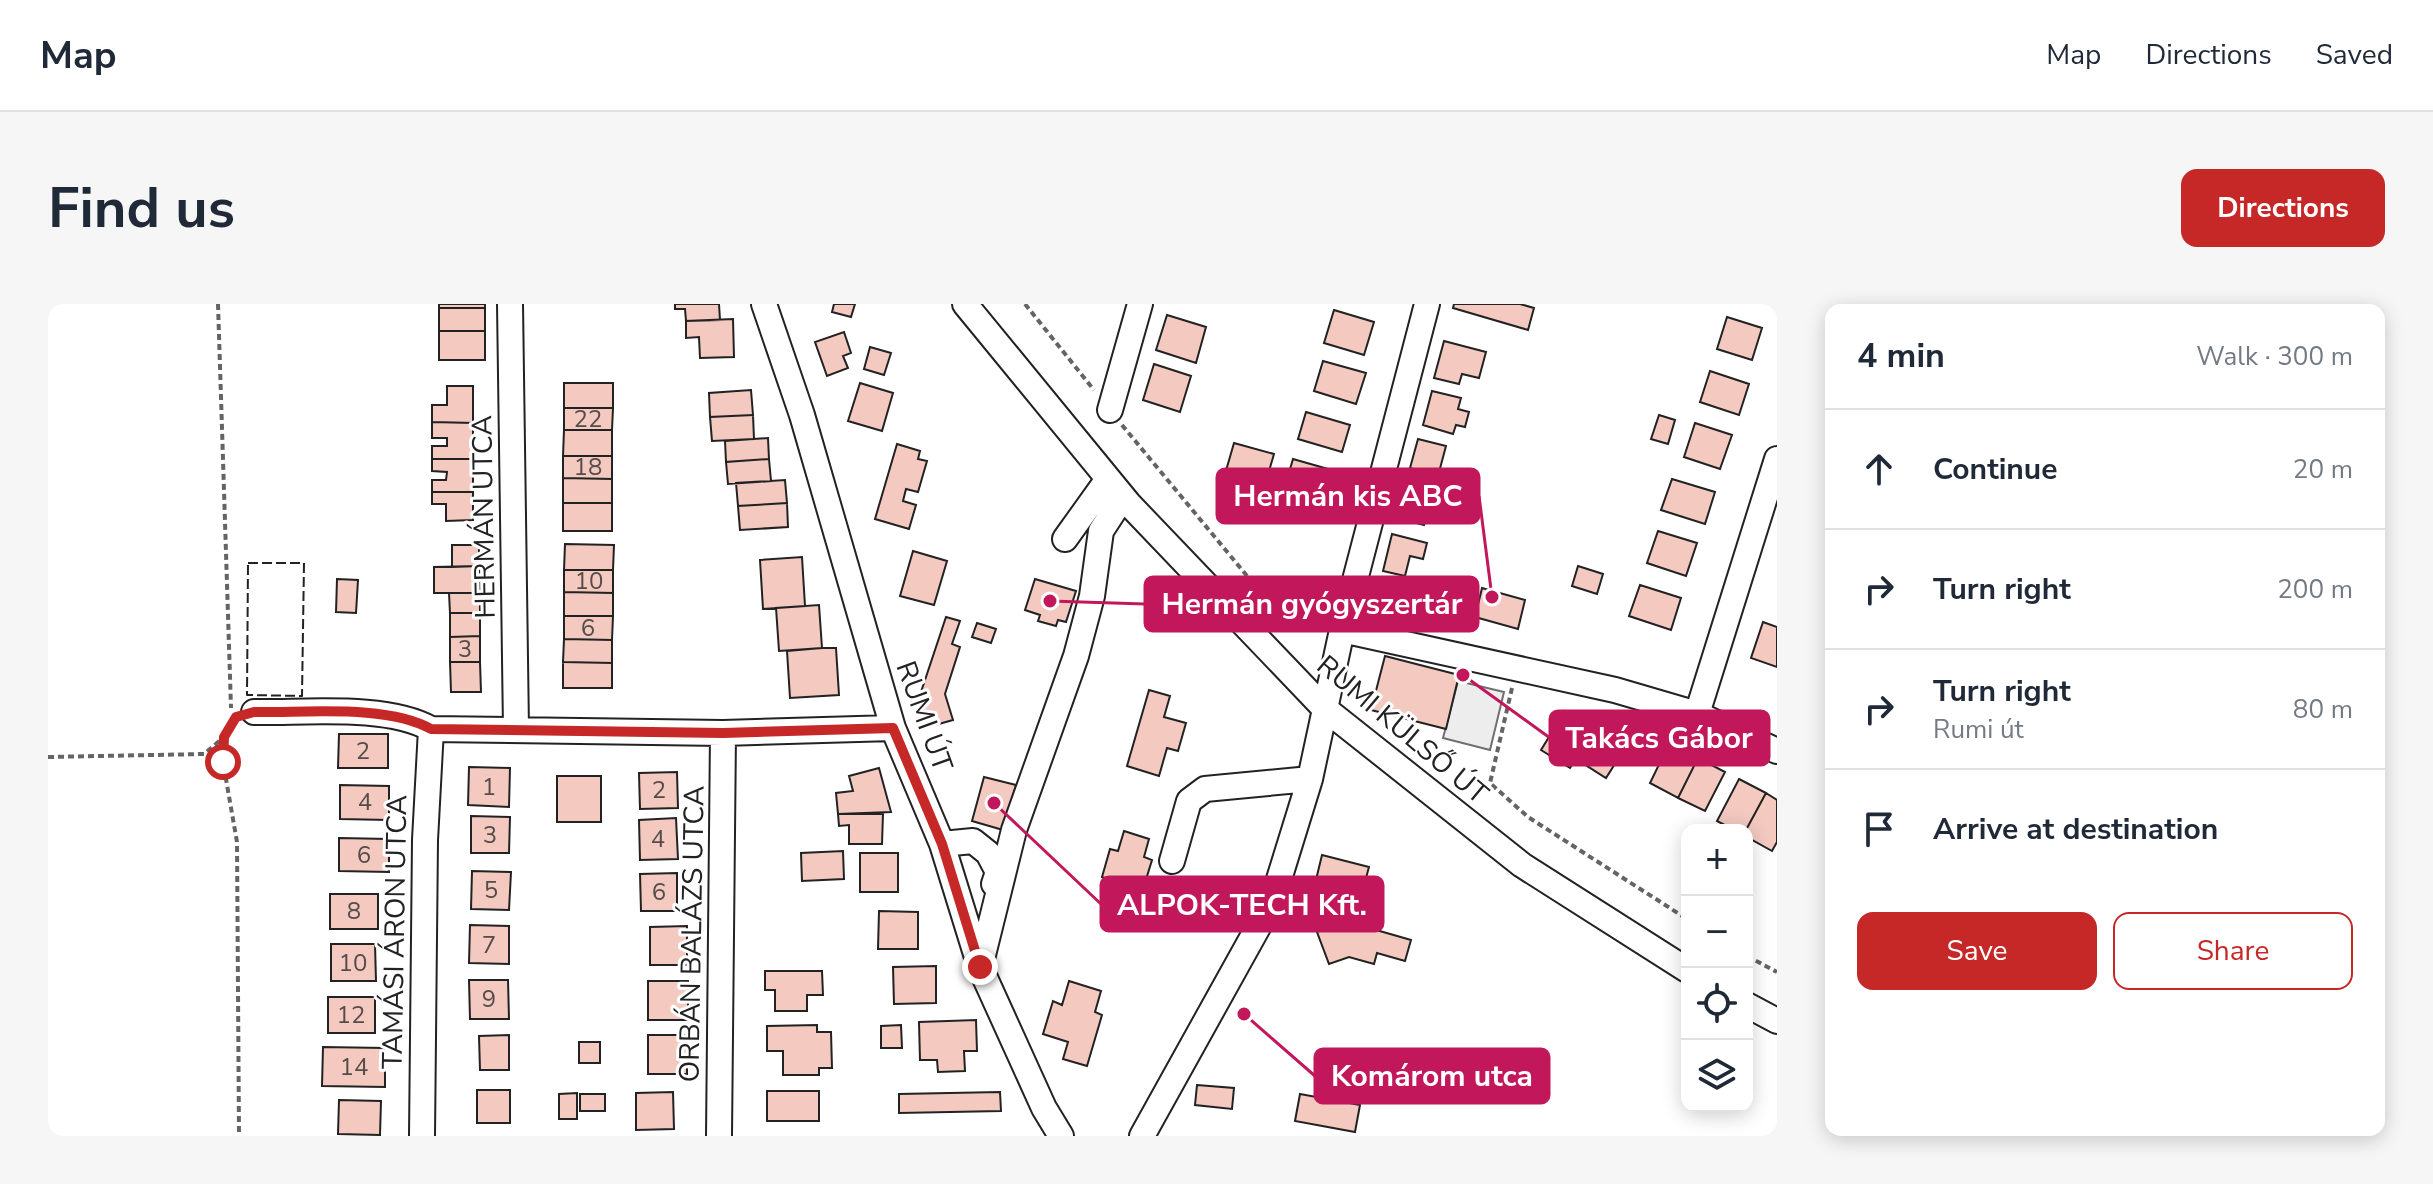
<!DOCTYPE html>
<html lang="en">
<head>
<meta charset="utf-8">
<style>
  :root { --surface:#fff; --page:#f6f6f7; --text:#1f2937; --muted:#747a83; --line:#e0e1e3; --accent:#c62828 }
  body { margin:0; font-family:"Nunito Sans",sans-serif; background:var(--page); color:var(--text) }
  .controls { position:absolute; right:24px; bottom:24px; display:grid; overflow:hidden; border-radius:16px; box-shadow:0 4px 20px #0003 }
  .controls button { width:72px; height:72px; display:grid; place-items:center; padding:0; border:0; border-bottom:2px solid var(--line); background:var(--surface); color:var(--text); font:40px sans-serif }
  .stop { position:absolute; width:24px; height:24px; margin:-18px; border:6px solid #c62828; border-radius:50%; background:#fff }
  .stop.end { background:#c62828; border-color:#fff; box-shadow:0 2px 8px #0008 }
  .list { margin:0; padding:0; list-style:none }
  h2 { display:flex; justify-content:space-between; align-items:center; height:104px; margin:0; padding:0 32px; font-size:34px }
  h2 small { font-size:26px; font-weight:400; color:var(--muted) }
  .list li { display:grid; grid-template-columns:52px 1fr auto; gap:24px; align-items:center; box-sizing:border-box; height:120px; padding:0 32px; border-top:2px solid var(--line) }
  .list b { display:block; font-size:30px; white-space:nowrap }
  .list p { margin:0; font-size:26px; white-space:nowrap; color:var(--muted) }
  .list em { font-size:26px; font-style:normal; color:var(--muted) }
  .actions { display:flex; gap:16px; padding:24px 32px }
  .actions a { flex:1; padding:18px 0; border:2px solid var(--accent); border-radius:16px; text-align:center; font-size:28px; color:var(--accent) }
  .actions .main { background:var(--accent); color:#fff }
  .icon { flex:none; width:44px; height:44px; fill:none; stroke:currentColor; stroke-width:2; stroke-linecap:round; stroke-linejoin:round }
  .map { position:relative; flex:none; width:1729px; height:832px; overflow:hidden; border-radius:16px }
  header { display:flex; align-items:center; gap:48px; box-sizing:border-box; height:112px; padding:0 40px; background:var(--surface); border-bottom:2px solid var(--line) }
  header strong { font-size:38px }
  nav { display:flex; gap:44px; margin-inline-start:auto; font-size:28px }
  .intro { display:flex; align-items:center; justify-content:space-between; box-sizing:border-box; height:192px; padding:0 48px }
  h1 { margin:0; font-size:56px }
  .button { padding:20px 36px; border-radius:16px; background:var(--accent); color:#fff; font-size:28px; font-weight:700 }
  main { display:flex; gap:48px; padding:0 48px }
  aside { flex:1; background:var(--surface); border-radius:16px; box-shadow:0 4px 20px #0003 }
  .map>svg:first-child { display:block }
  .parking { fill:#ededed; stroke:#6f6f6f; stroke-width:2 }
  .building { fill:#f3c9c0; stroke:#222; stroke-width:2 }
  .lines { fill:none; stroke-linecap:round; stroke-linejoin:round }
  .minor-casing { stroke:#222; stroke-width:28 }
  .path { stroke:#646464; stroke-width:4; stroke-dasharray:6 4; stroke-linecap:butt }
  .minor { stroke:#fff; stroke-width:24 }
  .fence { stroke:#222; stroke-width:2; stroke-dasharray:10 4; stroke-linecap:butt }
  .route { stroke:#c62828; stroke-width:10 }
  .labels { text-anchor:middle; stroke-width:6; stroke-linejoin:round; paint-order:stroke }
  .number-label { font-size:24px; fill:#564c4a }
  .street-label { font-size:28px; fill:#222; stroke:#fff }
  .leader { fill:none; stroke:#c2185b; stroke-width:3 }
  .callout-dot { fill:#c2185b; stroke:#fff; stroke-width:3 }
  .callout { fill:#c2185b; stroke:#c2185b; stroke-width:3 }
  .callout-label { font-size:30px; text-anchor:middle; font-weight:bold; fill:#fff }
</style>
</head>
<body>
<header>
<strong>Map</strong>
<nav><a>Map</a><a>Directions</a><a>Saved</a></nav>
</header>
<div class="intro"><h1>Find us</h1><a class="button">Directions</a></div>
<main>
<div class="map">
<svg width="1729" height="832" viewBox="0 0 1729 832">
  <rect width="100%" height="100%" fill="#fff"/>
  <!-- parking -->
  <path class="parking" d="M1410,377L1456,388L1442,446L1395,434Z"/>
  <!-- building -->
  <path class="building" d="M391,0H437V4H391Z
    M627,0H671L672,16L638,17L637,5H627Z
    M786,0H807L803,13L784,8Z
    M1406,0H1472L1486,4L1480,26L1405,4Z
    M391,4H437V27H391Z
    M1286,6L1326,18L1316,51L1276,39Z
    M1119,11L1158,23L1148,59L1108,46Z
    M1679,13L1714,24L1704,56L1669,45Z
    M685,15L686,53L652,54L651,33L638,34V17Z
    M391,27H437V56H391Z
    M796,28L803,49L795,52L800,64L779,72L767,38Z
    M1396,37L1438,48L1431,74L1414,70L1411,80L1386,74Z
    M822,43L843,49L836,71L816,65Z
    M1275,57L1318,69L1308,100L1266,87Z
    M1106,60L1143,72L1132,108L1095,96Z
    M1662,67L1701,80L1691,111L1652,98Z
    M516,79H565V104H516Z
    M812,79L845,89L834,127L800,117Z
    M399,82H425V119L384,118V101H399Z
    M703,86L705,111L662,113L661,89Z
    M1384,87L1413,94L1410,105L1421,108L1417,123L1408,121L1405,130L1375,121Z
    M516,104H565L564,126H516Z
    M1258,108L1302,121L1294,148L1250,135Z
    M705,111L706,135L664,137L662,113Z
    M1611,111L1627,116L1620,140L1603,135Z
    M384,118L425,119V155H384V142H399V134H384Z
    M1647,119L1684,131L1672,165L1636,153Z
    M516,126H564V152H515Z
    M720,134L721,155L678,158L677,137Z
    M1370,135L1398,142L1390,172L1362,164Z
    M1186,139L1226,150L1217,181L1177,170Z
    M849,140L872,147L870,155L879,157L870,188L858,185L855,197L868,201L861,225L827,215Z
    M515,152H564V175L515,174Z
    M384,155H425V188H384V176H398L399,168L384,167Z
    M721,155L723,177L680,180L678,158Z
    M1245,155L1287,167L1277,201L1235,189Z
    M515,174L564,175V199H515Z
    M1624,175L1667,188L1657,220L1613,206Z
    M737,176L739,199L690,202L688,179Z
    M1357,184L1384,191L1376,221L1349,214Z
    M384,188H425V216L398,217V200H384Z
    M515,199H564V227H515Z
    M739,199L740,223L692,226L690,202Z
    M1610,227L1649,239L1638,272L1599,259Z
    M1344,230L1379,239L1375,255L1362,252L1357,272L1335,267Z
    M517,240L566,241L565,266H516Z
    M404,241H431V262L404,263Z
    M865,247L899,257L886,301L852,292Z
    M754,253L757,302L715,305L712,256Z
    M431,262L432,289H386V263Z
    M1530,262L1555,270L1549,290L1524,282Z
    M516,266H565V289L516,288Z
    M289,275L310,276L308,309L288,308Z
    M987,275L1028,287L1018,318L1010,316L1008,322L990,317L992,311L977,306Z
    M1592,281L1633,294L1623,326L1581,312Z
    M1434,284L1477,296L1470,325L1427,313Z
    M516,288L565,289V312H516Z
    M401,289H432V309H402Z
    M771,301L774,344L731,347L728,304Z
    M402,309H432V332L402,333Z
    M516,312H565L564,336L516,335Z
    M898,313L912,317L904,340L912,343L897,390L905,416L880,423L871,394Z
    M1715,318L1729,323V363L1703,354Z
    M929,319L948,325L943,339L924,333Z
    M432,332V358H402V333Z
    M516,335L564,336V359L515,358Z
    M774,344H788L791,391L742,394L739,347Z
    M1337,352L1411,371L1398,425L1323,406Z
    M402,358H432L433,388H403Z
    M515,358L564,359V384H515Z
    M1101,386L1122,392L1116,413L1138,419L1130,447L1119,444L1111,472L1079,462Z
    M1517,407L1538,421L1544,412L1552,417L1522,464L1493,446Z
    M1552,417L1582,436L1558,474L1528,455Z
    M291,430H340V464H290Z
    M1621,440L1650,454L1630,494L1602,479Z
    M1650,454L1677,468L1657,507L1630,494Z
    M421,463L462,464L461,503L420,501Z
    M831,464L843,508L790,510L788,489L805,487L801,472Z
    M629,468L630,504L592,505L591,469Z
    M509,472H553V518H509Z
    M936,473L968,481L955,526L924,517Z
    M1691,475L1718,489L1698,526H1686L1669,517Z
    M292,481L341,482V516L292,515Z
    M1718,489L1729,496V538L1724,547L1699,533L1698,526Z
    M790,510H835L834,540H801V521L791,522Z
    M423,512L462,513L461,549H423Z
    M628,514L630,555L592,556L591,516Z
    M1076,527L1101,535L1096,553L1104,556L1087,611L1061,603L1069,578L1054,573L1062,545L1070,547Z
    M291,534L341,535V568L291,567Z
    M795,547L796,575L754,577L753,549Z
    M812,549H850V588H812Z
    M1274,551L1321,563L1310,603L1282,597L1284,588L1266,584Z
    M424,567L463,568L461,606L423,605Z
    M629,569V607H593L592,570Z
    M282,590H330V625H282Z
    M831,607L870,608V645H830Z
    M1290,615L1363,636L1357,657L1329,649L1326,660L1301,653L1281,660L1269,628L1288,620Z
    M422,621L461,622V660L421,659Z
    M639,622V661H602V623Z
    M283,640H327L328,677H283Z
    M888,662V699L846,700L845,663Z
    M717,667H774L775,691H759V707H727V686H717Z
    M421,676H460L461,715H422Z
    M600,677H640V716H600Z
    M1021,677L1053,687L1047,708L1054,711L1039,762L1015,755L1020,738L995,730L1005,697L1014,701Z
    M280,693H327V729H280Z
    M928,716L929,747H916L917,767L890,768L889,756H872L871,718Z
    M769,721V728H783L784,764H771V771H735V747H719V722Z
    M853,721L854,744H833V722Z
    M461,731V766H432L431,732Z
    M600,731H639V770H600Z
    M531,738H552V759H531Z
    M275,743L337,744V783L274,782Z
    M1149,781L1186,784L1184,805L1147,801Z
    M429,786H462V819H429Z
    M719,787H771V817H719Z
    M625,788L626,825L588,826V789Z
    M952,788L953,807L851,809V790Z
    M529,789V815H511V790Z
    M532,790H557V807H532Z
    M1252,790L1312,801L1307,828L1247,817Z
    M291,796L333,797L332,831L290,830Z"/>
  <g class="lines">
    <defs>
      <path id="minor" d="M462,0L468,425
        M716,0L754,111L845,424L894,540L932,663L996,804L1013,832
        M917,0L1081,200L1276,404L1474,561L1639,666
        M1062,106L1092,0
        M1017,235L1060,175
        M1294,326L1567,386L1649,410L1729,447
        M206,408C257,409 339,400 383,425L675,429L845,424
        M1649,410L1729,155
        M894,540L925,537L940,549L950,568L946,580
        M1124,557L1141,497L1157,485L1262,475
        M932,663L966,526L1028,352L1044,292L1053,227L1075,193
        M1699,701L1729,717
        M374,832L377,536L383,425
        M671,832L675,429
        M1094,832L1224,598L1262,475L1294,326L1379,0"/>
    </defs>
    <!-- minor casing -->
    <use href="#minor" class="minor-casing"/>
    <!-- path -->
    <path class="path" d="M170,0L183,404
      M977,0L1046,86
      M1074,121L1219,296L1263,321L1272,323
      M1464,384L1442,479L1480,513L1639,615
      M186,416L176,433L175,458L189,538L191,832
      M0,453L156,450L176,433
      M1699,652L1729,668"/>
    <!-- minor -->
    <use href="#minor" class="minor"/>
    <!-- fence -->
    <path class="fence" d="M200,259H256L254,392L199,391Z"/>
  </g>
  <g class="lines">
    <!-- route -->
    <path class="route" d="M175,458L176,433L188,413L206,408C257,409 339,400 383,425L675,429L845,424L894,540L932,663"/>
  </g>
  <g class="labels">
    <!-- number labels -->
    <g class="number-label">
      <text x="540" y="123">22</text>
      <text x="540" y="171">18</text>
      <text x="541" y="285">10</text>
      <text x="540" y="332">6</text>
      <text x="417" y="353">3</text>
      <text x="315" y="455">2</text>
      <text x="441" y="491">1</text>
      <text x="611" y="494">2</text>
      <text x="317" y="506">4</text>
      <text x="442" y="539">3</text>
      <text x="610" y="543">4</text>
      <text x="316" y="559">6</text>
      <text x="443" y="594">5</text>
      <text x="611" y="596">6</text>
      <text x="306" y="615">8</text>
      <text x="441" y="649">7</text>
      <text x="305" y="667">10</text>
      <text x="441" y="703">9</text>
      <text x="303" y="719">12</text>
      <text x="306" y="771">14</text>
    </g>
    <!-- street labels -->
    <g class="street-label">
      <text transform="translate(435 213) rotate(-91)" y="10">HERMÁN UTCA</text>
      <text transform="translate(877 412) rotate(70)" y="10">RUMI ÚT</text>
      <text transform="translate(1355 425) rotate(40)" y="10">RUMI KÜLSŐ ÚT</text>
      <text transform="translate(346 628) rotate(-89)" y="10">TAMÁSI ÁRON UTCA</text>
      <text transform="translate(643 630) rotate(-89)" y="10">ORBÁN BALÁZS UTCA</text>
    </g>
  </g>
  <!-- callouts -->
  <path class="leader" d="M1444 293L1431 192M1002 297L1097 300M1415 371L1502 434M946 499L1053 600M1196 710L1267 772"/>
  <g class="callout-dot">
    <circle cx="1444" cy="293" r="8"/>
    <circle cx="1002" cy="297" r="8"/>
    <circle cx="1415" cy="371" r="8"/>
    <circle cx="946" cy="499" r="8"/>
    <circle cx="1196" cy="710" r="8"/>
  </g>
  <g class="callout">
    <rect x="1169" y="165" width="262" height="54" rx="8"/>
    <rect x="1097" y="273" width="333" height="54" rx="8"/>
    <rect x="1502" y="407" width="219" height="54" rx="8"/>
    <rect x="1053" y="573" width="282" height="54" rx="8"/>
    <rect x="1267" y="745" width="234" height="54" rx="8"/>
  </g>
  <g class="callout-label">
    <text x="1300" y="202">Hermán kis ABC</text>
    <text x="1264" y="310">Hermán gyógyszertár</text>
    <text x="1611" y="444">Takács Gábor</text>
    <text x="1194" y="611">ALPOK-TECH Kft.</text>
    <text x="1384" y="782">Komárom utca</text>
  </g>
</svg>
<div class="controls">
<button>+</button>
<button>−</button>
<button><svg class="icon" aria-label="locate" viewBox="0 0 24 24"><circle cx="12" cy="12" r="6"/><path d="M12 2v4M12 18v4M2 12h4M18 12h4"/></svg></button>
<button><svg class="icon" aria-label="layers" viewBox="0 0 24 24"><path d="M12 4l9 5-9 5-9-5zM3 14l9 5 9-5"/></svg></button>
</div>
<div class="stop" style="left:175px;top:458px"></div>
<div class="stop end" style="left:932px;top:663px"></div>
</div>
<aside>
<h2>4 min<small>Walk · 300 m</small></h2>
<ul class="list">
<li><svg class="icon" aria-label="ahead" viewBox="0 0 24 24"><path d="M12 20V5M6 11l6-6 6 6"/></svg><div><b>Continue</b></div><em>20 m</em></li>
<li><svg class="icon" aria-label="right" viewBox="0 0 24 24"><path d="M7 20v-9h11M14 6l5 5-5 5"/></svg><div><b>Turn right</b></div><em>200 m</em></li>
<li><svg class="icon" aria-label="right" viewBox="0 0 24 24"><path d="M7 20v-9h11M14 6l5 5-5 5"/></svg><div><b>Turn right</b><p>Rumi út</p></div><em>80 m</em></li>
<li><svg class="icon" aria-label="arrive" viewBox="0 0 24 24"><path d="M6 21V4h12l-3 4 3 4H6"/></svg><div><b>Arrive at destination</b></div></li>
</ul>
<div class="actions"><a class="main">Save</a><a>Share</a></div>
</aside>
</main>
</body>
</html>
